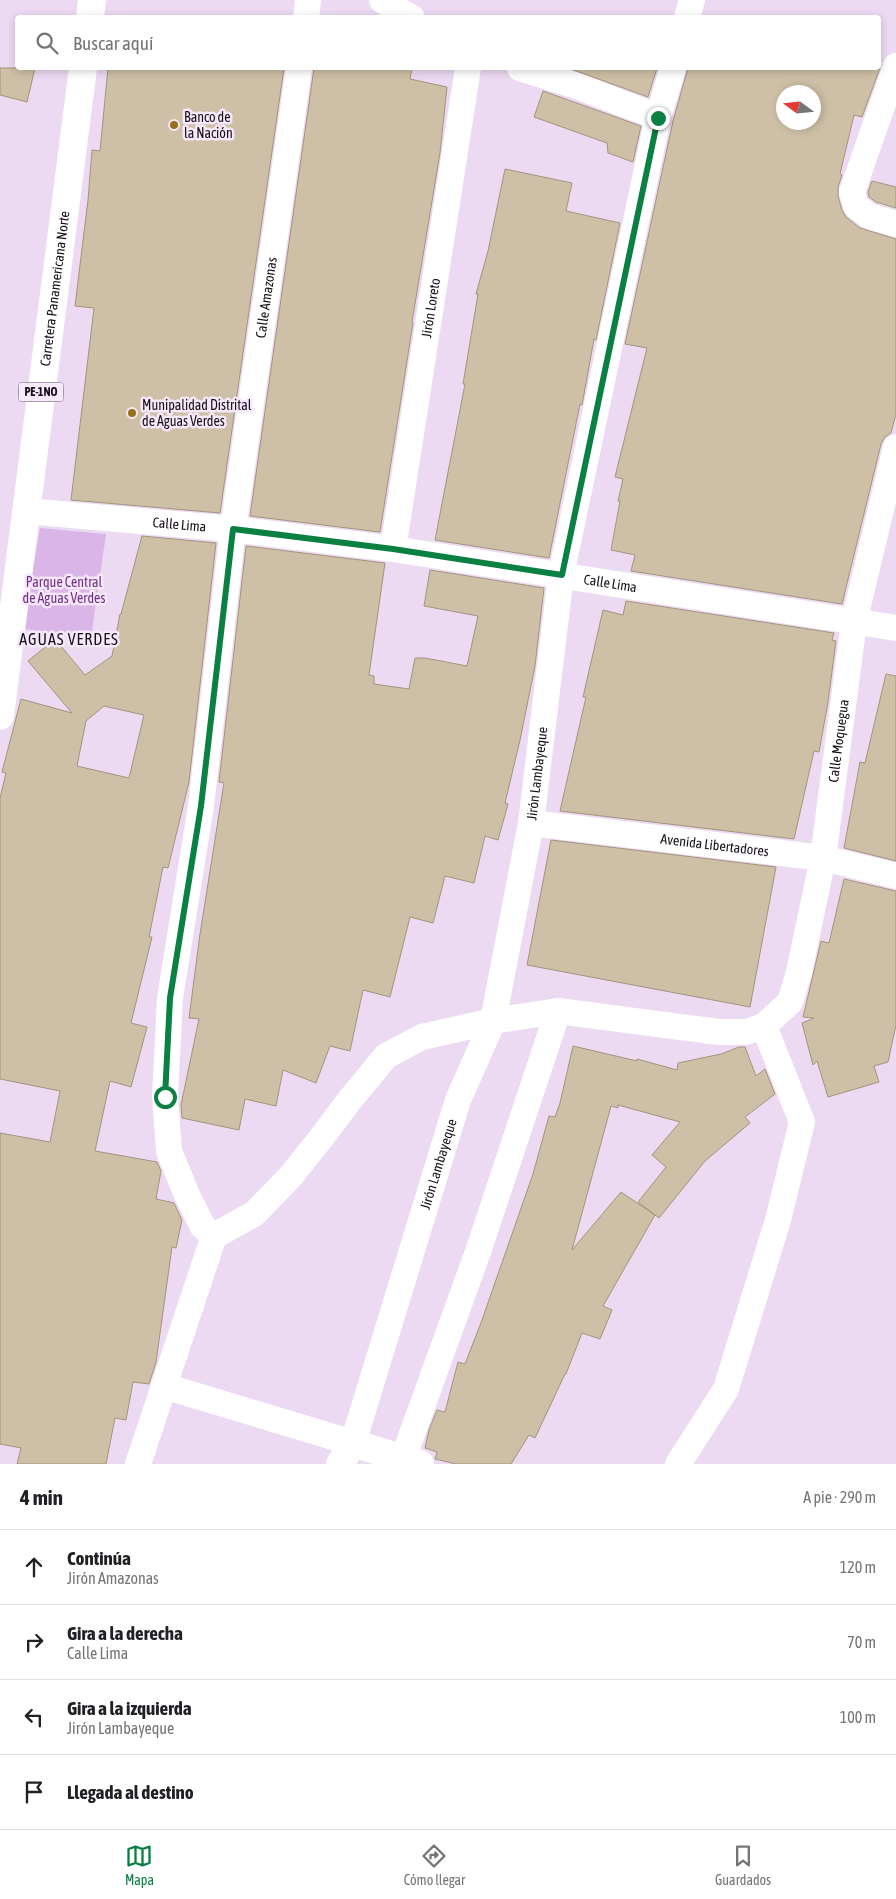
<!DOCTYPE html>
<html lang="es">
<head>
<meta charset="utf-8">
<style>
  :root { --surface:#fff; --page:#f2f2f2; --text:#202124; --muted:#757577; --line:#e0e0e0; --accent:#0b8043 }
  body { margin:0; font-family:"Asap Condensed",sans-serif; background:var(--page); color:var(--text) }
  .compass { position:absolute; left:776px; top:85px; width:45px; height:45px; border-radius:50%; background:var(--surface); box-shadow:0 2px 8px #0003; rotate:285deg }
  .stop { position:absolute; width:15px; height:15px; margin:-11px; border:4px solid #0b8043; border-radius:50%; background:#fff }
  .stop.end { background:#0b8043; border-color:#fff; box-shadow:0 1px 5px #0008 }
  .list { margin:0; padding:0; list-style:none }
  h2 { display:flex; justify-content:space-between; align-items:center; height:65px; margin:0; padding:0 20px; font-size:21px }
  h2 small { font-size:16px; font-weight:400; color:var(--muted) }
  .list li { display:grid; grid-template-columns:32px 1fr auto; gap:15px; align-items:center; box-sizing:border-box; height:75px; padding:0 20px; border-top:1px solid var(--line) }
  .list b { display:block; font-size:19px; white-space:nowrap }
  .list p { margin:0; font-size:16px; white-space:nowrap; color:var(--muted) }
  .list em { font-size:16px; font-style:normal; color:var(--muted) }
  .icon { flex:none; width:28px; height:28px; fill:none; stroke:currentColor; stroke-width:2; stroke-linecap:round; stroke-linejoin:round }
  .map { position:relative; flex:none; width:896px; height:1464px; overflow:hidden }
  .search { position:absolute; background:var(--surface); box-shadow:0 2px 8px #0003; left:15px; right:15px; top:15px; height:55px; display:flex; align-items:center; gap:12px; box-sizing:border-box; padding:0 18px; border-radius:5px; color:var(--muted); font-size:19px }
  .sheet { height:365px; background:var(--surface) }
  nav { display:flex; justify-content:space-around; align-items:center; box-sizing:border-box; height:70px; border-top:1px solid var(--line); background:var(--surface); font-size:14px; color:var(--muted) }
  nav a { display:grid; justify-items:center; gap:2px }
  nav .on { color:var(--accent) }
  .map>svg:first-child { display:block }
  .green { fill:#dab5e7 }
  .building { fill:#cec0a6; stroke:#a2947b; fill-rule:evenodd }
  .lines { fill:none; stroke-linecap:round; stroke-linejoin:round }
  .street { stroke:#fff; stroke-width:26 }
  .secondary { stroke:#fff; stroke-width:28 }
  .primary { stroke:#fff; stroke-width:28 }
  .route { stroke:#0b8043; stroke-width:6 }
  .poi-dot { fill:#95711a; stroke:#f7e8fc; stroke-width:2 }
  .labels { text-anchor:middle; stroke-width:5; stroke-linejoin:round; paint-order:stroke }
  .shield { fill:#f7e8fc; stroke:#5b525e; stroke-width:1 }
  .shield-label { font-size:12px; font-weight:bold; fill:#18111a }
  .poi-label { font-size:14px; fill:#18111a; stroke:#f7e8fc; text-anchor:start }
  .street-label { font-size:14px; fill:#18111a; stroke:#f7e8fc }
  .park-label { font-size:14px; fill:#723086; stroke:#f7e8fc }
  .quarter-label { font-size:16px; letter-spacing:1px; fill:#18111a; stroke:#f7e8fc }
</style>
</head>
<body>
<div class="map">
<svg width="896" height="1464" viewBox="0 0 896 1464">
  <rect width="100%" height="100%" fill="#ecd9f2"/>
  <!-- green -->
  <path class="green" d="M40,528L106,534L91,637L23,629Z"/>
  <!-- building -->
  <path class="building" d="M0,68H35L27,102L0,95Z
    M108,68H284L220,513L71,500L94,308L75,306L88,200L92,150L100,151Z
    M314,68H412L410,79L447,87L440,153L412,322L413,323L380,532L250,516Z
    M568,68H657L648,97Z
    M688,68H880L862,117L854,115L840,174L842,175L838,187V196L842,210L846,217L860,228L896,239V414L891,433L885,437L881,444L842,604L631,571L635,555L611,550L620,501H618L623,479L615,477L647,348L625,344L673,121ZM784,92H814V122H784Z
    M543,91L641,126L633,162L608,153L607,143L534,117Z
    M505,169L572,183L566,211L620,223L596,340L594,339L582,405L580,404L549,558L435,540L465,384H463L478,294H476L488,251Z
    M872,181L896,187V208L876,202L869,197L868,192Z
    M142,536L216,543L189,782L168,868L163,867L149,937H152L131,1023L147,1027L131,1087L110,1081L95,1151L157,1162L161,1171L156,1199L174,1203L182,1220L176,1248L172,1247L156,1362L149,1384L133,1382L126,1420L115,1418L106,1464H17L21,1448L0,1444V1133L50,1142L60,1091L0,1079V798L6,773L2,772L21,699L72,713L28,661L55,639L85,675L112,656L120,614H121ZM104,706L144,715L129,778L77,766L86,721Z
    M246,546L385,563L369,675L374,676V684L409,689L415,658H425L467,666L478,616L424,606L430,570L544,588L535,666L520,740L505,803L508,804L498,840L485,836L474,883L445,876L433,923L410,917L390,997L363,990L350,1051L330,1046L316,1083L283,1070L276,1106L245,1099L239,1130L182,1118L181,1105L199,1019L189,1018L200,934L224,783L219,782Z
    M626,601L834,633L832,640L836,641L828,702L819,752L814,751L794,839L560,811L586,697H583L603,610L623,615Z
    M886,674L896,676V861L844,848L860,762L865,763Z
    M551,840L776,867L750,1007L527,965Z
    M844,879L896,891V1025L888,1062L874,1066L879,1082L828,1097L817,1061L813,1065L802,1023L814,1018L803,1017L821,941L829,943Z
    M573,1046L637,1061V1059L677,1070L678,1063L721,1054L739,1047H745L756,1076L765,1069L775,1094L745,1117L750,1123L705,1161L659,1218L638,1202L666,1167L652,1155L680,1122L618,1105V1108L611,1106L572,1250L621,1192L655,1215L603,1306L612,1310L600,1339L582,1333L566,1374H565L535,1438L529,1435L511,1464H456L435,1459L437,1452L425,1448L429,1430L437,1410L445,1412L458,1362L465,1364L482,1320L533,1174L549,1116L555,1117L560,1103Z"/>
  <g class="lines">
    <!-- street -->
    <g class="street">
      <path d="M382,0L412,18"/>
      <path d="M306,18L308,0"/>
      <path d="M687,18L692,0"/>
      <path d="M896,66L852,192L856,206L869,216L896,224"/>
      <path d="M520,68L577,86L658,117"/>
      <path id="s1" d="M25,511L233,529L393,549L896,628"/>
      <path id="s2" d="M393,549L468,68"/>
      <path id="s3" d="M531,823L823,858L896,876"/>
      <path id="s4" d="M214,1236L203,1227L187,1195L169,1151L165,1097L170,998L201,806L233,529L299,68"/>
      <path id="s5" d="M164,1386L353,1443L458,1100L493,1021L531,823L561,575L658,117L673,68"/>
      <path d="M403,1459L479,1249L558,1011"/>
      <path id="s6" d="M138,1464L214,1236L254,1214L290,1177L322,1137L349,1101L386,1056L422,1037L493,1021L558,1011L719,1032H746L764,1026L790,1002L799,972L823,858L854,622L896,447"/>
      <path d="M678,1464L726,1389L778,1220L802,1122L764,1026"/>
    </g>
    <!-- secondary -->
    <path class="secondary" d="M340,1464L353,1443L420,1464"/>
    <!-- primary -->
    <g class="primary">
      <path d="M90,18L92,0"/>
      <path id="s7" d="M0,716L83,68"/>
    </g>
  </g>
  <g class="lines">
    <!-- route -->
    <path class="route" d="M165,1097L170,998L201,806L233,529L393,549L562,575L658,118"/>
  </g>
  <!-- markers -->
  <g class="poi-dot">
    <circle cx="174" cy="125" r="5"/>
    <circle cx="132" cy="413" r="5"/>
  </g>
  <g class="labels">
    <!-- shield labels -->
    <rect class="shield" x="18.5" y="382.5" width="45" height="19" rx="4"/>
    <g class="shield-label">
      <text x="41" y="396">PE-1NO</text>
    </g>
    <!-- poi labels -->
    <g class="poi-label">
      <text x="184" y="122">Banco de<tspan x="184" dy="16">la Nación</tspan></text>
      <text x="142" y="410">Munipalidad Distrital<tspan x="142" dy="16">de Aguas Verdes</tspan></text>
    </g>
    <!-- street labels -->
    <g class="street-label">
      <text dy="5" stroke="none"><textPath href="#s7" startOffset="431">Carretera Panamericana Norte</textPath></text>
      <text dy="5" stroke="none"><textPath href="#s4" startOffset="958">Calle Amazonas</textPath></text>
      <text dy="5" stroke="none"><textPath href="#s2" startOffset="244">Jirón Loreto</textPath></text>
      <text dy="5" stroke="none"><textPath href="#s1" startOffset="155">Calle Lima</textPath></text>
      <text dy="5" stroke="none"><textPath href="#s1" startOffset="590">Calle Lima</textPath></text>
      <text dy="5" stroke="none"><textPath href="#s6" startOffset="1181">Calle Moquegua</textPath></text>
      <text dy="5" stroke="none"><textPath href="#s5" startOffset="894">Jirón Lambayeque</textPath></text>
      <text dy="5" stroke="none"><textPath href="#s3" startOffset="185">Avenida Libertadores</textPath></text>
      <text dy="5" stroke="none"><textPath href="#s5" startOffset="489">Jirón Lambayeque</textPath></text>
    </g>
    <!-- park labels -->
    <g class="park-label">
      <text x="64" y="587">Parque Central<tspan x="64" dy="16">de Aguas Verdes</tspan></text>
    </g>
    <!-- quarter labels -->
    <g class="quarter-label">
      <text x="69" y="645">AGUAS VERDES</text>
    </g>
  </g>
</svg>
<svg class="compass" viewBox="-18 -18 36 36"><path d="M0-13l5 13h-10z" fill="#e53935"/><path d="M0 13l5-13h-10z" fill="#757577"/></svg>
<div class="stop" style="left:165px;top:1097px"></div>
<div class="stop end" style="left:658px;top:118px"></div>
<div class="search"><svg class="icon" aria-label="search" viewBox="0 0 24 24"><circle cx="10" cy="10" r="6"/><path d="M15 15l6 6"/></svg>Buscar aquí</div>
</div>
<section class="sheet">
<h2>4 min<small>A pie · 290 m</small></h2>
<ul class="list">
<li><svg class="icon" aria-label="ahead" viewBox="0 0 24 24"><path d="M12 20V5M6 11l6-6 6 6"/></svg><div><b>Continúa</b><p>Jirón Amazonas</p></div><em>120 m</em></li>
<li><svg class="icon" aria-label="right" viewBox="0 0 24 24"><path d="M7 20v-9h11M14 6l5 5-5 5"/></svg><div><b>Gira a la derecha</b><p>Calle Lima</p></div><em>70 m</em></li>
<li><svg class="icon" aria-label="left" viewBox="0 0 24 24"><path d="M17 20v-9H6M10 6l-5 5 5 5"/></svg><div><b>Gira a la izquierda</b><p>Jirón Lambayeque</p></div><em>100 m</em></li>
<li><svg class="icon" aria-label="arrive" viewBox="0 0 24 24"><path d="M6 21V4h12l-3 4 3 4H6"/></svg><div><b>Llegada al destino</b></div></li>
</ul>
</section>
<nav>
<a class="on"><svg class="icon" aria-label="map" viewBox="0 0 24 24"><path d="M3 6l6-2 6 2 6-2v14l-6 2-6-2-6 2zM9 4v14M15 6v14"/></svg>Mapa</a>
<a><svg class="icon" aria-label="directions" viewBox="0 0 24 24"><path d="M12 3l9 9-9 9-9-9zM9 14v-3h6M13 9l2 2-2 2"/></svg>Cómo llegar</a>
<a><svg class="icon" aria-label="saved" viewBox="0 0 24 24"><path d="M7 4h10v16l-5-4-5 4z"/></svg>Guardados</a>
</nav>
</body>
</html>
